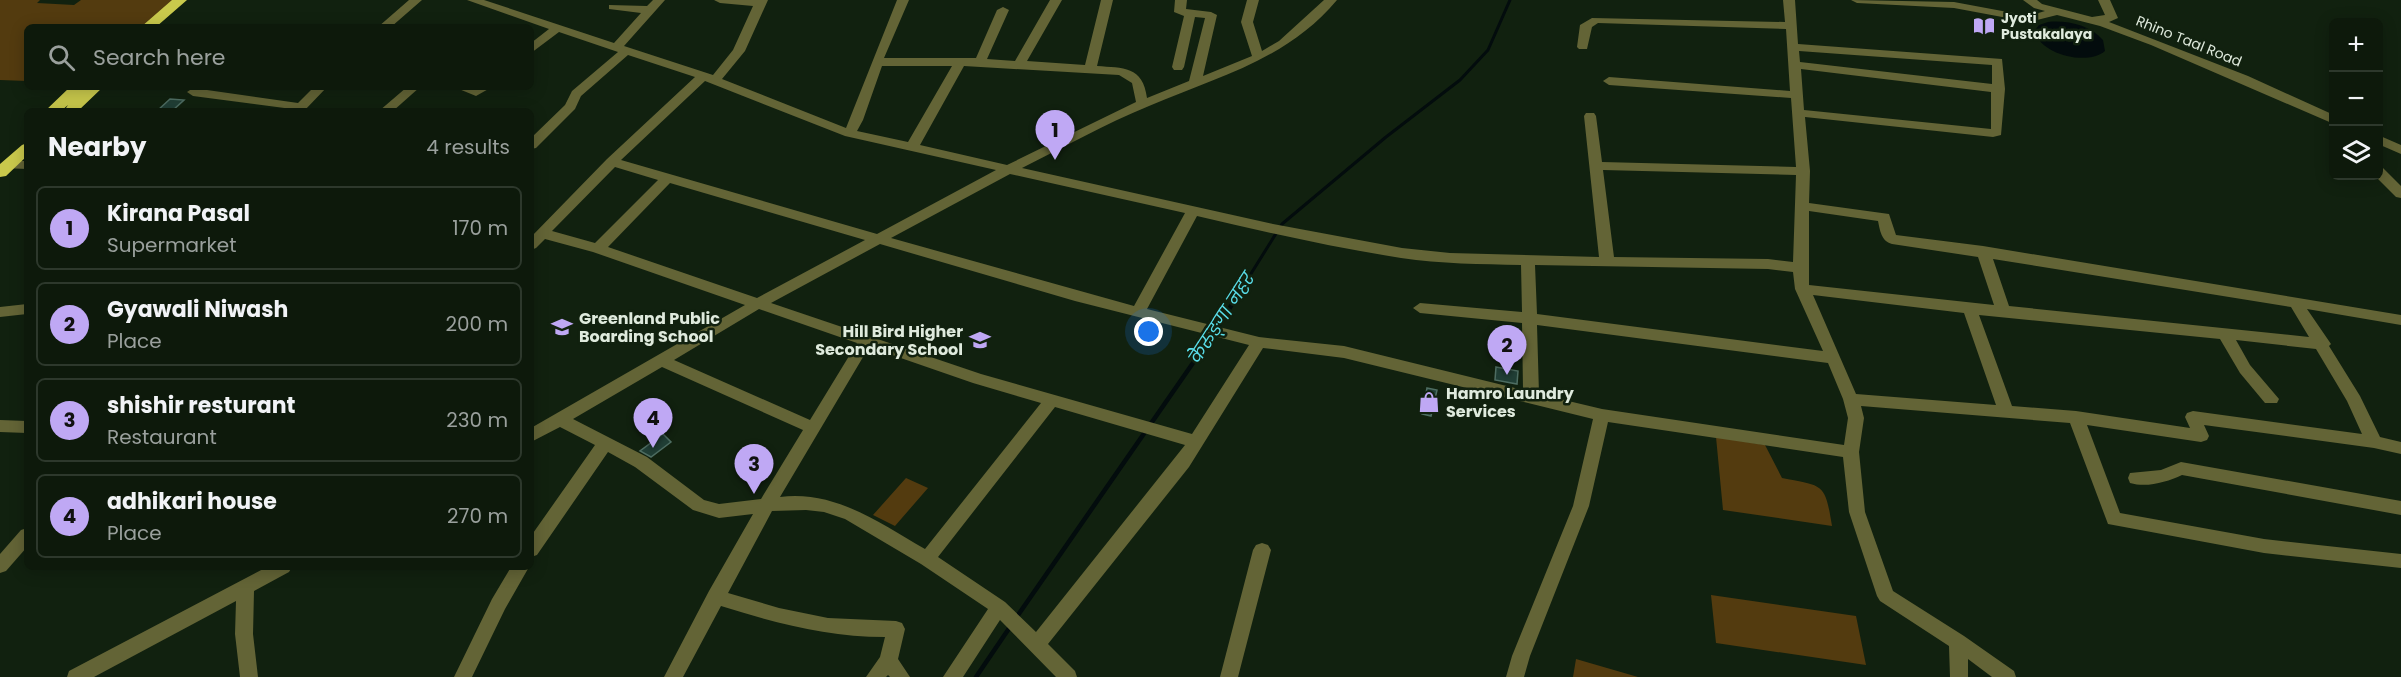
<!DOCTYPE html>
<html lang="en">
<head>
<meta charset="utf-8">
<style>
  :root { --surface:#0d190b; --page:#162214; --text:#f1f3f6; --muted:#9aa09d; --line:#2d382c; --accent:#bfa8f4 }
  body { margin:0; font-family:Poppins,"Noto Sans Devanagari",sans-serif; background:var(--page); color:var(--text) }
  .controls { position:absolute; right:18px; top:18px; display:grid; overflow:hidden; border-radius:9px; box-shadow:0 3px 15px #0003 }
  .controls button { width:54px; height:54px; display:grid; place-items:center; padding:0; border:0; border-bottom:2px solid var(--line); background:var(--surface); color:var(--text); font:30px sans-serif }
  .you { position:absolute; left:1149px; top:332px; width:21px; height:21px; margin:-15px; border:4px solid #fff; border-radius:50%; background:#1a73e8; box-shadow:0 0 0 9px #1a73e833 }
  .badge { display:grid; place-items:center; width:39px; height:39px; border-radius:50%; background:var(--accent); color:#111; font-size:20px; font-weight:700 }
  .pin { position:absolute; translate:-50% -50px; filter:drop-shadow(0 2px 3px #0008) }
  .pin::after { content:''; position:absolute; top:32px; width:21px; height:18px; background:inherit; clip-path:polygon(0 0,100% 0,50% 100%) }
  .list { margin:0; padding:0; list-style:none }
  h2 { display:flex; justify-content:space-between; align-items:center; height:78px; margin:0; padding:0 24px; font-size:26px }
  h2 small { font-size:20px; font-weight:400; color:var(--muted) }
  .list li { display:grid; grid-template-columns:39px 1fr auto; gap:18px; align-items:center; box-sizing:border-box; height:84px; margin:0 12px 12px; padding:0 12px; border:2px solid var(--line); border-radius:9px }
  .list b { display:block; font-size:22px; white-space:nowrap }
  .list p { margin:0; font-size:20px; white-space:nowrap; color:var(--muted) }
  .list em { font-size:20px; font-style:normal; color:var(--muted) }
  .icon { flex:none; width:33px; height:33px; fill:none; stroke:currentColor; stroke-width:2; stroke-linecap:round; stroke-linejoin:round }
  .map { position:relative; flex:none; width:2401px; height:677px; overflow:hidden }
  .search { position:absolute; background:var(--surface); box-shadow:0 3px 15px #0003; left:24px; top:24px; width:510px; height:66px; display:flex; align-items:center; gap:15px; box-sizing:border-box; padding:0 21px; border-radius:9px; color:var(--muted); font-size:22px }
  .panel { position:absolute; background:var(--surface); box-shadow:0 3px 15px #0003; left:24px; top:108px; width:510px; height:462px; border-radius:9px }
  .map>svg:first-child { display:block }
  .green { fill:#533b0f }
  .water { fill:#030c0d }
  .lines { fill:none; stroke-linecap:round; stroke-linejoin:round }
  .stream-far1 { stroke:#030c0d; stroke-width:3 }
  .stream { stroke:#030c0d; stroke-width:4.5 }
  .building { fill:#213f36; stroke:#4e6d62; stroke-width:1.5 }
  .minor { fill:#636436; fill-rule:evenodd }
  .highway { fill:#c9c94c; fill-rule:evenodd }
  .labels { text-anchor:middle; stroke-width:5; stroke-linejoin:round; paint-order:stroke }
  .far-poi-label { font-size:14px; font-weight:bold; fill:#dfeadd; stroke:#11210f; text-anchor:start }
  .far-street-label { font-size:14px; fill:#dfeadd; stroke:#11210f }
  .poi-label { font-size:16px; font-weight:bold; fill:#dfeadd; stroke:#11210f; text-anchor:start }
  .water-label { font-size:18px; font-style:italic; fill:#59dde9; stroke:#11210f }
</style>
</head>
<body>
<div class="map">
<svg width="2401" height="677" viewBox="0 0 2401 677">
  <rect width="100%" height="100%" fill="#11210f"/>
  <!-- green -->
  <path class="green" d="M0,0H40L37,3L74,5L81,0H173L143,27H27V81L0,80Z
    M1716,437L1765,445L1782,478C1824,486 1825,483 1832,526L1723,510Z
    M906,478L928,488L895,526L873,515Z
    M1711,595L1856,616L1866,665L1716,643Z
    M1576,659L1638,677H1573Z"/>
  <!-- water -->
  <path class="water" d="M2048,22C2067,20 2090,25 2103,40L2105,51C2088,66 2041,55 2035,32L2065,39L2069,42L2075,40L2035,30L2039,25Z"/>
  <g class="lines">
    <!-- stream-far1 -->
    <path class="stream-far1" d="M1237,296L1282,224L1386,137L1460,80L1488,50L1510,0"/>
    <!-- stream -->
    <path class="stream" d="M1016,618L1211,337L1238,295
      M976,677L1010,627"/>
  </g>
  <!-- building -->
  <path class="building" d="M170,99L184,100L172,111H157Z
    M1496,367L1518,371L1517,384L1495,380Z
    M1427,388L1437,390L1431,416L1422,414Z
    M663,434L671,442L651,457L640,451Z"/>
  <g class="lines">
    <!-- minor -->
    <path class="minor" d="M409,0H422L391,27H378Z
      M467,0H484L614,43L641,13L609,9V5L647,6L653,0H665L624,46L713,75L733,50L753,6L720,3L714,0H768L745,51L722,79L846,128L897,0H909L884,58H976L997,10L1003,7L1009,10L987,59L1015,61L1050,0H1062L1027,61L1085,65L1101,0H1113L1097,66C1123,68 1143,66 1147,98L1189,81L1205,18L1195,17L1184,67L1182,70H1174L1172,67L1184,16L1174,12L1175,0H1187L1186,9L1211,12L1217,15L1203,76L1252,56L1241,22L1247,0H1259L1253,22L1262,51L1279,41L1324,0H1337C1287,60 1217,77 1149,106C1105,124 1064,147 1022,168L1273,224L1402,248L1450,253L1599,257L1584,116L1586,113H1594L1596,116L1602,162L1796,167L1791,98L1609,85L1603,81L1609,77L1790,91L1786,29L1598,23L1592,27L1587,49H1579L1577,47L1580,25L1592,18L1785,22L1783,0H1795L1798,44L2002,59L2005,89L2001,135L1993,137L1805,117L1810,171L1809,203L1889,214L1896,235L1983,246L2401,315V325L2307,309L2331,344L2329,346L2360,396L2380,437L2401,442V454L2374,448L2204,425L2209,436L2207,440L2201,442L2087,425L2120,513L2264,539L2401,554V568L2264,553L2108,524L2070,423L1861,406L1864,418L1859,452L1865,512L1893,591L1964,636L2014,671L2016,677H1992L1968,659V677H1950L1949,646L1880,601L1877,596L1849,512L1843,457L1608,422L1589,506L1530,656L1524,677H1506L1512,656L1573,506L1593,419L1344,358L1263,348L1189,467L1048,644L1075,671L1077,677H1056L1000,620L963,677H943L988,609L921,564L845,519L824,512L806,510L772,511L728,593L779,608L828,618L896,621L902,623L905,629L898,659L910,677H890L888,675L886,677H866L880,657L885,637C828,637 775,623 721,606L683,677H664L709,591L753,514L719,518L693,510L635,467L608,452L537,555L531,557V536L595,445L560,427L531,442V428L745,305L593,252L545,239L536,248L531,250V237L607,159L695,77L628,55L581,96L575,109L536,148L531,149V138L565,105L572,91L618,52L559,32L531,53V43L549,29ZM1799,51L1992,65V84L1800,62ZM882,66H952L908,142L857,131L863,120ZM964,66L1119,75L1132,83L1136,102L1007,165L920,145ZM1801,69L1991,92V129L1804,110ZM705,81L845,136L996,170L877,234L621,160ZM615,167L658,180L595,243L552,231ZM1603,170L1796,175L1793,262L1768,259L1614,257ZM1010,174L1185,213L1134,306L891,238ZM670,183L865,240L757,298L608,247ZM1809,211L1878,221C1880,230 1881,241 1892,244L1978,257L1994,305L1809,285ZM1197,216C1265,232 1332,247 1401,258C1441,264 1481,264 1521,265L1522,312L1420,303L1413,308L1420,313L1522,323L1523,390L1344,346L1259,337L1147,309ZM880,244L1075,301L1249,345L1192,434L981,374L771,303ZM1993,259L2291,307L2309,337L2009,306ZM1535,265L1768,269L1793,272L1795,289L1823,351L1537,314ZM1813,295L1964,313L1996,405L1856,394ZM759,309L857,343L810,420L674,360ZM1979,315L2220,339L2240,373L2265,403H2277L2279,399L2250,365L2236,340L2316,349L2347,401L2362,434L2193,411L2187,413L2185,417L2190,428L2076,411L2012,406ZM1537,325L1828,363L1843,399L1848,418L1844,445L1602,409L1539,394ZM869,347L973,383L1041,403L925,549C880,523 835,490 780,497ZM662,367L803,430L761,499L719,504L704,500L647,457L573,419ZM1055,407L1185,445L1036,632L1005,602L938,557Z
      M1851,0L1954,2L2029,16L2045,11L2034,8L2023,0H2037L2042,4L2092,17L2105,15L2098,0H2110L2118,18L2109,22L2248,76L2334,115V124L2151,45L2100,26L2057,15L2029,22L1954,8L1857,3Z
      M314,87H327L304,111H291L292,109L193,96L187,92L193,88L298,103Z
      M407,87H420L393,111H379Z
      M454,87H492L476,96Z
      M2378,135L2401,145V154L2378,144Z
      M8,161H27V169L3,168L1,165Z
      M2378,167L2383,168L2401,186V198L2396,197L2375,176H2378Z
      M27,304V314L0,317V307Z
      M0,420L27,421V433L0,432Z
      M2181,462L2401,501V515L2182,475C2167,482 2147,488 2130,483L2128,478L2130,473L2161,470Z
      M27,528V547L6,571L0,573V554L21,530Z
      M1262,543L1268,545L1271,550L1238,677H1220L1253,550L1256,545Z
      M267,567H292L289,572L254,591L253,634L258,677H240L235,634L236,601L94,677H67L69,671Z
      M511,567H529L505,609L472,677H454L492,599Z"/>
    <!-- highway -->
    <path class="highway" d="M172,0H187L156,27H141Z
      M70,87H86L85,90L87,87H103L78,111H68L66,108L68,105L61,111H45Z
      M27,143V156L6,176L0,177V164L22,145Z"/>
  </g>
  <!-- icons -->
  <defs>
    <symbol id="library-bare" viewBox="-9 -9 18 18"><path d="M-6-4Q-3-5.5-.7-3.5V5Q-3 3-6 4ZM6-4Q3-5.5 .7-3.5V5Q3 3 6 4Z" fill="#bfa8f4" stroke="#11210f" stroke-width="2.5" paint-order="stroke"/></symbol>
    <symbol id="school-bare" viewBox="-9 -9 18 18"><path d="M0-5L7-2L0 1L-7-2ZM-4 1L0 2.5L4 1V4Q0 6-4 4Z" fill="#bfa8f4" stroke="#11210f" stroke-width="2.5" paint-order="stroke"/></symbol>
    <symbol id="shop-bare" viewBox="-9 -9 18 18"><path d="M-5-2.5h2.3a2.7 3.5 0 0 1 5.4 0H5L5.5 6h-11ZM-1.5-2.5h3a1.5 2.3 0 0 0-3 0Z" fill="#bfa8f4" stroke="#11210f" stroke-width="2.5" paint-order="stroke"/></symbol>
  </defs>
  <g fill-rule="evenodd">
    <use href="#library-bare" x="1969" y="11" width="30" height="30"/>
    <use href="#school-bare" x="547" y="312" width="30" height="30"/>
    <use href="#school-bare" x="965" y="325" width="30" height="30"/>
    <use href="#shop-bare" x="1414" y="387" width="30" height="30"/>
  </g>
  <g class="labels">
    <!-- far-poi labels -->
    <g class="far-poi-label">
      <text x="2001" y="23">Jyoti<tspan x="2001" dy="16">Pustakalaya</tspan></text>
    </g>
    <!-- far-street labels -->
    <g class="far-street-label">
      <text transform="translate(2189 41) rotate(22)" y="5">Rhino Taal Road</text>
    </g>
    <!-- poi labels -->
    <g class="poi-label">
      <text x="579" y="324">Greenland Public<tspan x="579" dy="18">Boarding School</tspan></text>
      <text x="963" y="337" text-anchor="end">Hill Bird Higher<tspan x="963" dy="18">Secondary School</tspan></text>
      <text x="1446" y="399">Hamro Laundry<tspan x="1446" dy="18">Services</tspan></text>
    </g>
    <!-- water labels -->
    <g class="water-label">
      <text transform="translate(1222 318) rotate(-57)" y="6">केेरुङ्गा नहर</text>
    </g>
  </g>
</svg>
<div class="controls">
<button>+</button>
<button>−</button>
<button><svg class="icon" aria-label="layers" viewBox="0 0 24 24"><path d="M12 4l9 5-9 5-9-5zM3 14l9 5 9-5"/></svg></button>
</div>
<div class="you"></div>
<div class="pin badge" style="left:1055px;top:160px">1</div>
<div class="pin badge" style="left:1507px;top:375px">2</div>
<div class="pin badge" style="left:754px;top:494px">3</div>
<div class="pin badge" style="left:653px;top:448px">4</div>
<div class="search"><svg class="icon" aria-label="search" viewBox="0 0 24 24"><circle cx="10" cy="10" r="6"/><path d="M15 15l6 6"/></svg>Search here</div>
<section class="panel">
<h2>Nearby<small>4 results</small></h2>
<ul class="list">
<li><span class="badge">1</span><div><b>Kirana Pasal</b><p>Supermarket</p></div><em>170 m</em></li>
<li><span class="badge">2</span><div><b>Gyawali Niwash</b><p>Place</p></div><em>200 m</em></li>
<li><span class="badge">3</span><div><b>shishir resturant</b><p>Restaurant</p></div><em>230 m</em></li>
<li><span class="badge">4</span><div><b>adhikari house</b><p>Place</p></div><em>270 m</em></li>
</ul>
</section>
</div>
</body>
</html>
